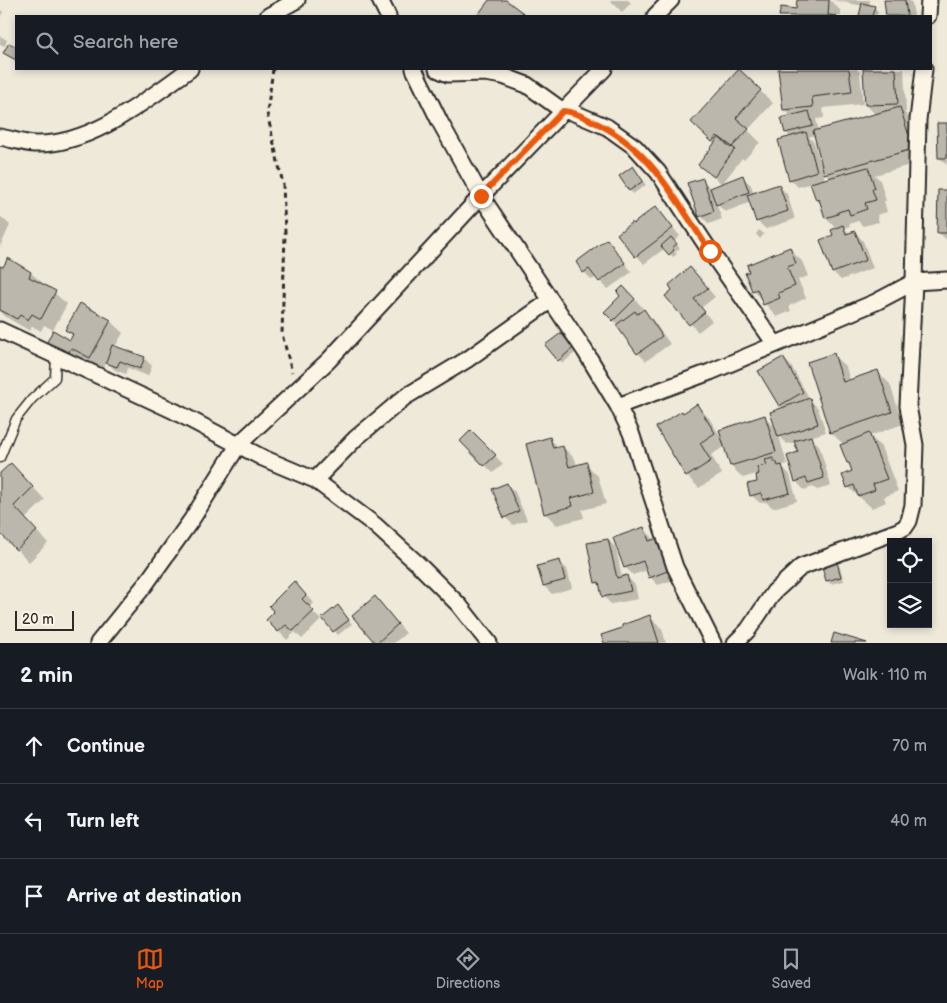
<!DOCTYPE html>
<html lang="en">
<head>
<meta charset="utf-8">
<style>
  :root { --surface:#171b24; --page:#20242c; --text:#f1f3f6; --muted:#9ea1a6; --line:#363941; --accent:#ea580c }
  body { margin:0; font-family:"Balsamiq Sans",sans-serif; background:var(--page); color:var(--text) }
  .controls { position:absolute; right:15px; bottom:15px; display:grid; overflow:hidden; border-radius:0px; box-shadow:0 2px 8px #0003 }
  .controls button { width:45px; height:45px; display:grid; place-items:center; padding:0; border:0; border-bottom:1px solid var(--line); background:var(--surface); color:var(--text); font:25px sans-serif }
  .scale { position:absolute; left:15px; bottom:12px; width:59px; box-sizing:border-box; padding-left:5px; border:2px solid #2b2b2b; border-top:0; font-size:14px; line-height:18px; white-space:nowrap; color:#2b2b2b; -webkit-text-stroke:4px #fcf5e5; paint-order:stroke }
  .stop { position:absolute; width:15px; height:15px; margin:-11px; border:4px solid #ea580c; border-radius:50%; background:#fff }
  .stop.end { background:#ea580c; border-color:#fff; box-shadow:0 1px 5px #0008 }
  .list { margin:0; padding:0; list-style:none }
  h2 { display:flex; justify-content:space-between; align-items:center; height:65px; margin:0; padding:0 20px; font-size:21px }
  h2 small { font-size:16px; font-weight:400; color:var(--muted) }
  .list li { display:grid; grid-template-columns:32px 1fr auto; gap:15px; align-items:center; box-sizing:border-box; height:75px; padding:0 20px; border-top:1px solid var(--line) }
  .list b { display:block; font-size:19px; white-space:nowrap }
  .list em { font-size:16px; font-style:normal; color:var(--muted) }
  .icon { flex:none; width:28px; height:28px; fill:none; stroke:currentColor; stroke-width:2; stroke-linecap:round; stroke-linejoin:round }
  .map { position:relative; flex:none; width:947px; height:643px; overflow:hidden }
  .search { position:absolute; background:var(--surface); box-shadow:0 2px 8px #0003; left:15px; right:15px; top:15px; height:55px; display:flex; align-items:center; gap:12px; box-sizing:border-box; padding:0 18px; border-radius:0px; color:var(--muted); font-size:19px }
  .sheet { height:290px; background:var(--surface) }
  nav { display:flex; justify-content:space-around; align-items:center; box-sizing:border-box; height:70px; border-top:1px solid var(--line); background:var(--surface); font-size:14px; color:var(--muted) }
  nav a { display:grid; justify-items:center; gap:2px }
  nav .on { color:var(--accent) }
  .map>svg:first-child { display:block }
  .shadow { fill:#0003; fill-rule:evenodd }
  .building { fill:#bcb7ac; stroke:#2b2b2b }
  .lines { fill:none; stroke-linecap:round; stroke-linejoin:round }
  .lane-casing { stroke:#2b2b2b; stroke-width:11 }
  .street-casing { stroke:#2b2b2b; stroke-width:19 }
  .path { stroke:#2b2b2b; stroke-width:3; stroke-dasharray:5 4; stroke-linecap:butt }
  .lane { stroke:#fcf5e5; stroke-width:8 }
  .street { stroke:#fcf5e5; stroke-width:15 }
  .route { stroke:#ea580c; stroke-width:6 }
</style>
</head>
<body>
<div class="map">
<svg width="947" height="643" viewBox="0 0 947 643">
  <rect width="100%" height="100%" fill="#efe9da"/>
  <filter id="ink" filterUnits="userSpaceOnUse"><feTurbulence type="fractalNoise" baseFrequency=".02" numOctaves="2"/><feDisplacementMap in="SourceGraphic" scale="10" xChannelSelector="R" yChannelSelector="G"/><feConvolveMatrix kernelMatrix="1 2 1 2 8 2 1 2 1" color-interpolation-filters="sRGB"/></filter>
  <g filter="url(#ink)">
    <!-- shadow -->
    <path class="shadow" d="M610,0H628L631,3L622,12Z
      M798,0H830L841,11V16H781L782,9L797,11Z
      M832,0H870L869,6L874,7L878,11L877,16H860L863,6Z
      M885,0H909L912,3L914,16H887Z
      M0,9L3,12L0,18Z
      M0,36L7,40L5,46L0,44Z
      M780,69H857L860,72L863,104L823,108L824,118L816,119L819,131L876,115L866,105L864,69H904L906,112H904L912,120L924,161L875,175L880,180L886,201H884L887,212L877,215L879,222L863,226L858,221L849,224L850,226L844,228L850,234L855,232L863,241L873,268L841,280L833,272L834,236L837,229L826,218L822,205L817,200L812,183L798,187L790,179L791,138L786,132L792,117L784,109ZM815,135L826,173L831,179L825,180L814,142L809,137Z
      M739,71L773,103L748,130L760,142L744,160L742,158L722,184L700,165L715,144L704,134Z
      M947,125V165L939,157Z
      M633,168L646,185L633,194L630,190Z
      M742,177L751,185L754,194L779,186L787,194L795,219L766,229L757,221L751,202L725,212L716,203L722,219L709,224L701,216L702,179L711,189Z
      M947,192V240L938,232Z
      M656,208L680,236L674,241L680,248L675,252L677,254L673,257L665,248L644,264L619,234L634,225Z
      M0,216L10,225L0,247Z
      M759,230L764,234L760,239L756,234Z
      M607,241L632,272L608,289L596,277L592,280L584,272Z
      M789,249L802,261L808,276L798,280L806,298L789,306L791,311L777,317L753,290L751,272Z
      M0,267L31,273L67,304L53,330L44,325L41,331L32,326L30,331L4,316L0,312Z
      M698,277L715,297L701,308L712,321L698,332L667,296Z
      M622,296H632L643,308L636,314L637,315L644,311L652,319L670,344L646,361L638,353L618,325L606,312Z
      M80,304L110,321L123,333L115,347L144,358L152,366L148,376L128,368L126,374L115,370L107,362L102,370L84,359L80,367L59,356L74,337L66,329Z
      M565,338L576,352L563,363L559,360Z
      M833,355L846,367L850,381L878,372L890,384L903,424L870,436L881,447L898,491L884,497L886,502L872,508L848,487L854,471L848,463L844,445L831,432Z
      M783,358L791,366L811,401L818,408L826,432L810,437L819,445L831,486L817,490L813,487L804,490L796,481L799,453L796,442L787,444L779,436L787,464L782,466L790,475L797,501L773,508L766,502L760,503L751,495L759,482L756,474L743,478L731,466L725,446L711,455L722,474L699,488L687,476L683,415L697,406L709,418L722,439L764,417L777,429L783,409L780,405Z
      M471,431L503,464L493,473L461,441Z
      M550,439L559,448L563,447L575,459L577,466L586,464L598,476L606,504L582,510L584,518L557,525L545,513Z
      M0,474L23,476L45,500L25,519L48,543L29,562L0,531Z
      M507,484L515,492L527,520L513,525L505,517Z
      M644,529L652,537L677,579L658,585L650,577L647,570L633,575L625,567Z
      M608,540L616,548L622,578L627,577L635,585L638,599L611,604L603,596L601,587L596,582Z
      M559,561L567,569L572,588L552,594L544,586Z
      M837,564L840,568L844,581L831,584L827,581Z
      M294,583L314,603L309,608L321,620L302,639L295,632L287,640L268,620L276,612Z
      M383,606L406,633L394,643H376Z
      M342,611L352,624L338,635L324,618Z
      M650,617L662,629L666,643H605L624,629Z"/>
    <!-- building -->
    <path class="building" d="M489,0H506L527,16H477Z
      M797,0H829L828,15L837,16H779L781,7L796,9Z
      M884,0H905L907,16H886Z
      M862,3L875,6L872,16H859Z
      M9,43L15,46L16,44V60L3,53Z
      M739,69L761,90L736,118L749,129L731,148L717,136L712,142L691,122Z
      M778,69H849L852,92L812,97L813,107L783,110Z
      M863,69H896L898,104L865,105Z
      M900,107L913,149L824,174L813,131Z
      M809,111L813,126L785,133L781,118Z
      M937,123H947V158H938Z
      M806,132L817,171L789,180L778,140Z
      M719,137L735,149L714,177L698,165Z
      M633,166L643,181L629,191L619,176Z
      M868,167L875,188L872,189L876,200L865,203L867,209L850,215L848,209L838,212V214L825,218L819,199L816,200L810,183Z
      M743,175L749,192L716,205L710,188Z
      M703,178L714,211L699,217L687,183Z
      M779,184L788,211L756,222L747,195Z
      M938,190H947V233H937Z
      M656,206L673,228L635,257L617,234L632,222L633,224Z
      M843,225L846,234L855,231L866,260L832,273L820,240L833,235L831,230Z
      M671,237L677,244L672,248L674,250L669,255L661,246Z
      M607,239L625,263L599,282L589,269L583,273L576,262Z
      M790,247L796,264L787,267L795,286L778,293L780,298L763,305L757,289L752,291L745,273L749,272L747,265Z
      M8,258L31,272L29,277L56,291L41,319L32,314L28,320L20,315L17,319L0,310V266L3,267Z
      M690,267L708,288L694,299L705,312L689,325L665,296L672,290L669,285Z
      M623,286L635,299L613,321L604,312L620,296L617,292Z
      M80,303L111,320L90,358L71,348L67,356L46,344L53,330L70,340L73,334L65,330Z
      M644,309L662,336L637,354L616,325L635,311L637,314Z
      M561,333L573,348L558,361L545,345Z
      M112,345L145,357L140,369L120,361L117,367L106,363Z
      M834,353L843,382L878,370L892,412L830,433L807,362Z
      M783,357L803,392L779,406L758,371Z
      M810,398L818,424L778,437L770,412Z
      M697,404L715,433L700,443L711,461L686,477L656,427L682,411L683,413Z
      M765,415L776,452L730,466L719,430Z
      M471,430L496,455L484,466L460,441Z
      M869,433L887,479L873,484L875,490L858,496L854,485L847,488L842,475L852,471L849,463H847L840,445Z
      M811,436L824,478L808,483L806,478L795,482L787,456L798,452L794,441Z
      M550,437L553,448L563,446L569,467L587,462L594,492L571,498L573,506L544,514L526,444Z
      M773,458L774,461H776L778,466L782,465L790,493L763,500L761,493L750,496L747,484L757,482L756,475L759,474L757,467L767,465L765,460Z
      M11,463L33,487L14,506L37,531L16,550L0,533V473Z
      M507,483L519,511L504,518L492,489Z
      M644,527L649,541L658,538L670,570L649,578L643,561L624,568L613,538Z
      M608,539L617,578L627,575L631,591L602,597L599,582L595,583L587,543Z
      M560,560L565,580L543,586L537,566Z
      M837,562L841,577L826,581L822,567Z
      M294,581L306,595L302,599L314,611L293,631L286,625L278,632L266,620L274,612L269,606Z
      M375,596L398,624L377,643H375L352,616Z
      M338,605L349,620L333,632L322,618Z
      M650,615L659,643H604L601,635L622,628V625Z
      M834,633L867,643H831Z"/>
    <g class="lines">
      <defs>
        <path id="lane" d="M0,458L16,419L32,399L55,378L56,357"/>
        <path id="street" d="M380,0L388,16
          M268,16L297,0
          M655,16L671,0
          M928,16L929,0
          M414,69L440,122L481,196L585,351L618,406L631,433L675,567L713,643
          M437,69L448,74L485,73L503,76L527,85L563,111L572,112L607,127L635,147L658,172L710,251L775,344
          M0,137C11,139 23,143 34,144C91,146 146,100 190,69
          M0,330L174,411L263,458L315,480L375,525L418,564L459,605L489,643
          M618,406L710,372L876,302L914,282L947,280
          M315,480L356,438L405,397L468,359L551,300
          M98,643L145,585L192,519L239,444L329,360L481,196L604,69
          M735,643L748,630L774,592L801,567L898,531L905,527L909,521L913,505L915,445L908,406L914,282L918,120L924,69"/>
      </defs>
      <!-- lane casing -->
      <use href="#lane" class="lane-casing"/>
      <!-- street casing -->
      <use href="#street" class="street-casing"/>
      <!-- path -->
      <path class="path" d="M273,69L267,113L283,184L285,233L282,334L292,372"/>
      <!-- lane -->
      <use href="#lane" class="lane"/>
      <!-- street -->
      <use href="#street" class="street"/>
    </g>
  </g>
  <g class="lines" filter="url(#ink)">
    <!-- route -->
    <path class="route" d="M481,196L563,111C574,112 583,116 592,121C652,148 675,200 710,251"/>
  </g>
</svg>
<div class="controls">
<button><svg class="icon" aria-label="locate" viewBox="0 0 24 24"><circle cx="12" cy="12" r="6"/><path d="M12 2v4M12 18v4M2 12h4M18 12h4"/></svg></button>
<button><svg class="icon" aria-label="layers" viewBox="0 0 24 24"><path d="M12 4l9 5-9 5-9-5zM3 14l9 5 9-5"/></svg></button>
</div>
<div class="scale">20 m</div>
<div class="stop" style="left:710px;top:251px"></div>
<div class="stop end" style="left:481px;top:196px"></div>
<div class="search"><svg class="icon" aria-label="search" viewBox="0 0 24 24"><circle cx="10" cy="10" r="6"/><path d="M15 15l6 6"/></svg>Search here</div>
</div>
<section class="sheet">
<h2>2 min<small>Walk · 110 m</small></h2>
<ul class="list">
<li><svg class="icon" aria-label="ahead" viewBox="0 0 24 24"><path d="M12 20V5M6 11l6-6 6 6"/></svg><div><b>Continue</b></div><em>70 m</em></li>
<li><svg class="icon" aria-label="left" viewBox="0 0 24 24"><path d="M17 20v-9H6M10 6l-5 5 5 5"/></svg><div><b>Turn left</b></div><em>40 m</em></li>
<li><svg class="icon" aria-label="arrive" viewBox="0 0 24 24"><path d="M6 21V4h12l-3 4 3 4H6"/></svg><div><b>Arrive at destination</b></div></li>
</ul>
</section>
<nav>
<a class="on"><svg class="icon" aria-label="map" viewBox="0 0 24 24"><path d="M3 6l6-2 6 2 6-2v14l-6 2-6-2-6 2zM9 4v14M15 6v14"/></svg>Map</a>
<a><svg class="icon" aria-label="directions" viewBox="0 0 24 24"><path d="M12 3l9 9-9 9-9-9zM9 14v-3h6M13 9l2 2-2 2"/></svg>Directions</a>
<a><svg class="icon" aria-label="saved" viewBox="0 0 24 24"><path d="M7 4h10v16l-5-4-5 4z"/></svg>Saved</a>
</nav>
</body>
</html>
